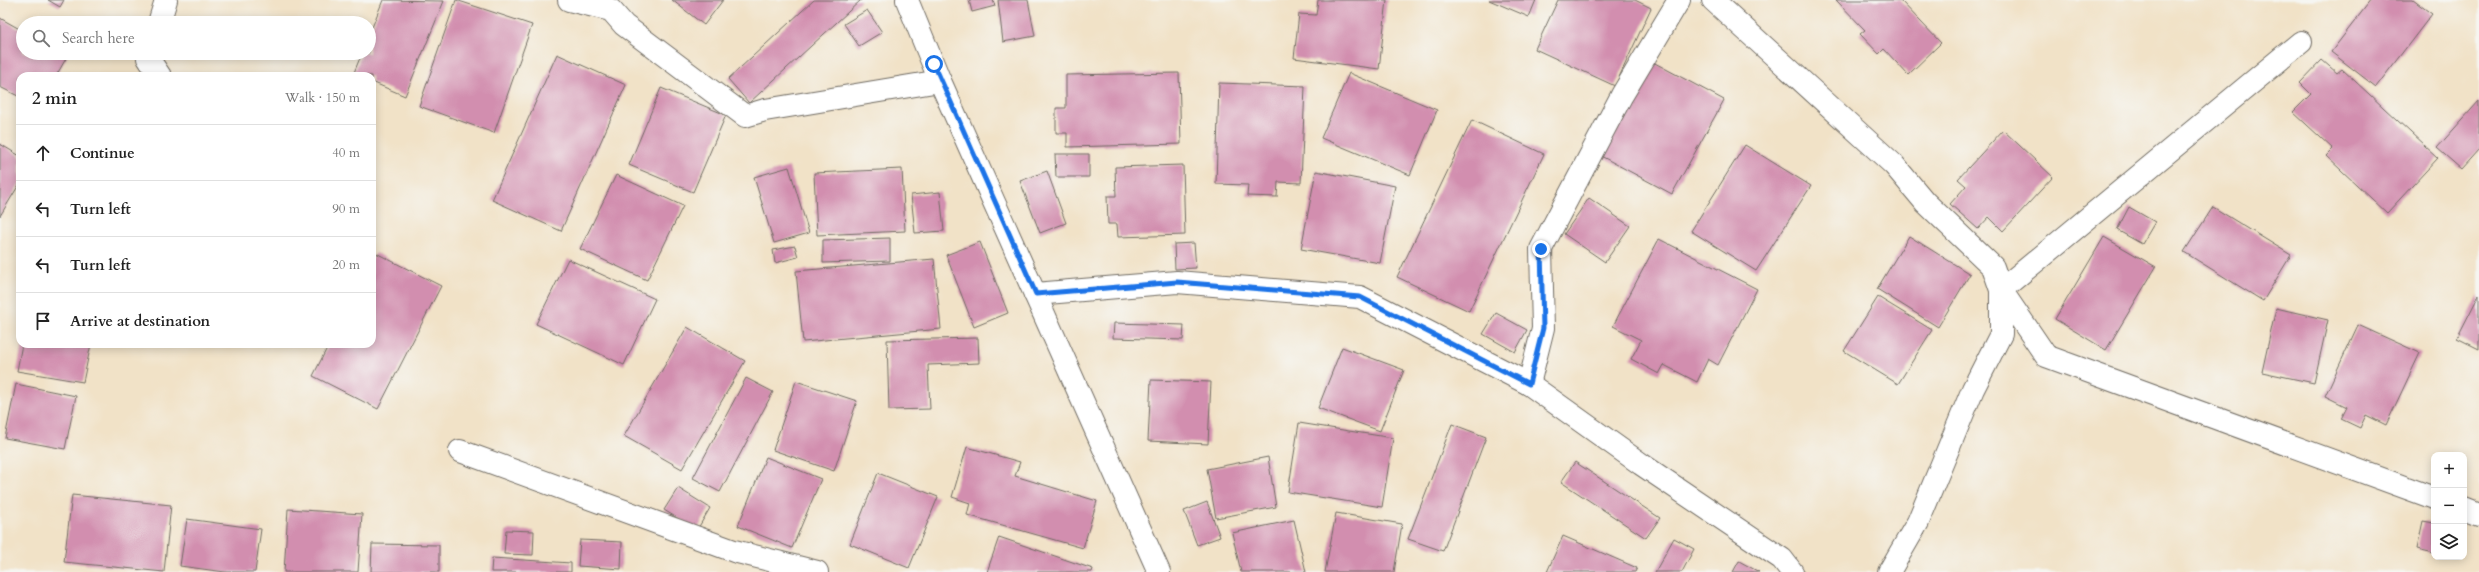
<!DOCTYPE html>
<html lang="en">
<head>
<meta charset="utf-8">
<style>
  :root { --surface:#fff; --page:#f2f2f2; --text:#222; --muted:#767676; --line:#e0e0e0 }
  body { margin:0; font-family:Cardo,serif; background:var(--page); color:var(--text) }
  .controls { position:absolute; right:12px; bottom:12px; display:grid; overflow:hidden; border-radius:8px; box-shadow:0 2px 10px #0003 }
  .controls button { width:36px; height:36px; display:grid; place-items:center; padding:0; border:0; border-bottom:1px solid var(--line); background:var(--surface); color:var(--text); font:20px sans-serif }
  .stop { position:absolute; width:12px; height:12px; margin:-9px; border:3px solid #1a73e8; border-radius:50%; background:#fff }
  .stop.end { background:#1a73e8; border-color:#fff; box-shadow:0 1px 4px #0008 }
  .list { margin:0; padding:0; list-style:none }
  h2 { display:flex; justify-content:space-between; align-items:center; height:52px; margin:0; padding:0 16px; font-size:17px }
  h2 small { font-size:13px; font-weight:400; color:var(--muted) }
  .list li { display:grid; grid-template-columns:26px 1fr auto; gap:12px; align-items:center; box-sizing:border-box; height:56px; padding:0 16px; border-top:1px solid var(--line) }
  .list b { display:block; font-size:15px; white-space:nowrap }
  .list em { font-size:13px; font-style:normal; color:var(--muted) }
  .icon { flex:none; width:22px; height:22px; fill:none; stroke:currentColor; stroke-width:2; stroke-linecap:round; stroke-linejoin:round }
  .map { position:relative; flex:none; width:2479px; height:572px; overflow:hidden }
  .search { position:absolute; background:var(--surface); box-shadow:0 2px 10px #0003; left:16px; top:16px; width:360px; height:44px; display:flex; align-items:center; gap:10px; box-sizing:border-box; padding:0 14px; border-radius:22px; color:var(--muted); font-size:15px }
  .panel { position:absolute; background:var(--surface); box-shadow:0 2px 10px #0003; left:16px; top:72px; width:360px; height:276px; border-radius:12px }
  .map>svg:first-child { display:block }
  .building { fill:#d28eaf }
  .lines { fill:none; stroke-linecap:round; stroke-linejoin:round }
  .minor-casing { stroke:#706b62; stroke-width:24 }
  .minor { stroke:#fff; stroke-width:22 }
  .route { stroke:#1a73e8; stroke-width:5 }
</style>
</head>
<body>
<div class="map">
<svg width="2479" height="572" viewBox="0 0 2479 572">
  <rect width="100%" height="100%" fill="#f6f6f2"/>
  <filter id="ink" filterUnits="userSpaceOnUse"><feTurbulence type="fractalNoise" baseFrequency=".025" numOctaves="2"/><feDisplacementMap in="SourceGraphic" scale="8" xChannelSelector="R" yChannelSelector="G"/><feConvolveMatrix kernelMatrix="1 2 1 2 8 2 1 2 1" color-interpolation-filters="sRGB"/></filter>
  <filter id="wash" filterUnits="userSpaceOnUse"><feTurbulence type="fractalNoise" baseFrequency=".012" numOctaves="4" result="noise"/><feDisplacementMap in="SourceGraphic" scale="16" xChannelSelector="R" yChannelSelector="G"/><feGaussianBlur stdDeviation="0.9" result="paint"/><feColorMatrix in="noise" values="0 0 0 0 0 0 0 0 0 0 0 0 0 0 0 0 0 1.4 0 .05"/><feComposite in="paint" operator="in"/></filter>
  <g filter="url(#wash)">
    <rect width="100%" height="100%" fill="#f1e2c7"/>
    <g id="blocks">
      <!-- building -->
      <g class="building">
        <polygon points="48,0 64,0 60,7"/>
        <polygon points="383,0 444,1 405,96 372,82 372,76 353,75 362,53 369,53 369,35"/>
        <polygon points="456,0 532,25 494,133 419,106"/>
        <polygon points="672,0 723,0 704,25"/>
        <polygon points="814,0 861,0 749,103 728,79"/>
        <polygon points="969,0 993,0 995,6 972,12"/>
        <polygon points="998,0 1028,0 1035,36 1003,42"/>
        <polygon points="1318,0 1387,0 1379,69 1294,58 1299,14 1316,15"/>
        <polygon points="1489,0 1536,0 1529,17"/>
        <polygon points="1558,0 1635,0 1651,8 1615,86 1535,49"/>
        <polygon points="1836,0 1900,0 1941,43 1908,75 1884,49 1879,54 1860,34 1865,30"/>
        <polygon points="2371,0 2413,0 2432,14 2376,87 2331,52"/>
        <polygon points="867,10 882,32 859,46 844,24"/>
        <polygon points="0,18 23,31 23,53 64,53 68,55 56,76 20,76 20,97 0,87"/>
        <polygon points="557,54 626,85 561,231 492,200"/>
        <polygon points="2322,60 2337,73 2342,69 2438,158 2387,213 2326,156 2333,149 2293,112 2311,94 2300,83"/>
        <polygon points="1651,61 1724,100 1672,194 1599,155"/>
        <polygon points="1179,73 1181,144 1067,147 1067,133 1056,133 1056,108 1066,108 1066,75"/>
        <polygon points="1349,73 1437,110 1410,175 1321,138"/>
        <polygon points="1219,83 1305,86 1301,183 1278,182 1277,197 1247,196 1248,185 1216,184"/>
        <polygon points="661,88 726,115 693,192 629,165"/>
        <polygon points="2479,101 2479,149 2461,169 2437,148"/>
        <polygon points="1472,120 1544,154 1469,311 1397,277"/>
        <polygon points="2003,130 2053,177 2003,231 1989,217 1978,229 1950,204 1966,186 1958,179"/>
        <polygon points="0,144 20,156 20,183 0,216"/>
        <polygon points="1745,145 1811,186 1756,271 1691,231"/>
        <polygon points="1055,154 1089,154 1089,177 1056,177"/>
        <polygon points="1183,165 1185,235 1118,237 1117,224 1108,224 1107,196 1116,196 1115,167"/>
        <polygon points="789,167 809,233 774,243 754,177"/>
        <polygon points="902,169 905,231 817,235 814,173"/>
        <polygon points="1047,171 1066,223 1040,233 1020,181"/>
        <polygon points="1316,171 1395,186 1380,263 1301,249"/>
        <polygon points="616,175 683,206 647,280 580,249"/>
        <polygon points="940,192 944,231 915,233 911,195"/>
        <polygon points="1589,198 1630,226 1605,262 1564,234"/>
        <polygon points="2129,207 2155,222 2142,244 2117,230"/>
        <polygon points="2213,207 2291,255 2263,301 2184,252"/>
        <polygon points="1909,236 1970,274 1938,327 1877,289"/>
        <polygon points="2104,237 2156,267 2106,350 2055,319"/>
        <polygon points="890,238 890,261 823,263 823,240"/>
        <polygon points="1659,239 1757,289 1718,365 1708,359 1697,382 1664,365 1659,374 1631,359 1641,340 1613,326"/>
        <polygon points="980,242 1008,313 974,327 946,255"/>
        <polygon points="1194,243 1196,268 1175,269 1174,244"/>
        <polygon points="795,246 798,257 775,263 773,250"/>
        <polygon points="376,253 441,286 378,409 313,376 329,344 372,344 372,260"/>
        <polygon points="568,259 655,299 624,365 536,324"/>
        <polygon points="934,259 941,329 803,342 796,271"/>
        <polygon points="2479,295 2479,349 2457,338"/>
        <polygon points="1878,297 1932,330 1898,384 1844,351"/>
        <polygon points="2276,308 2328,320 2314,383 2262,372"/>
        <polygon points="1496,313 1527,330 1515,352 1483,334"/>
        <polygon points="1114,323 1184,325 1183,340 1113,338"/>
        <polygon points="2358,325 2420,353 2386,425 2366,415 2360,428 2341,419 2347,407 2325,396"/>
        <polygon points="687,327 745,361 682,469 624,436"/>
        <polygon points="978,338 979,363 928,365 930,409 889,410 887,340"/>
        <polygon points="22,344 91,344 83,382 17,371"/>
        <polygon points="1342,347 1404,370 1380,431 1318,408"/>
        <polygon points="746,378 773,392 720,492 693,478"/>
        <polygon points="1151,380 1211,382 1208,444 1148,441"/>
        <polygon points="796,381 857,401 834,471 773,450"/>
        <polygon points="16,384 76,396 65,449 5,438"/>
        <polygon points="1299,423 1393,438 1382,507 1288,492"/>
        <polygon points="1452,424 1486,437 1443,551 1408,539"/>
        <polygon points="967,447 1020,462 1015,476 1097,501 1083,548 967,515 970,503 952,497"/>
        <polygon points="766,457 821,479 792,548 738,526"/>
        <polygon points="1268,457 1276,507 1216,518 1207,469"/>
        <polygon points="1575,462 1660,518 1646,538 1561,482"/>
        <polygon points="878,473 938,497 909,568 850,544"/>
        <polygon points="678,488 710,508 697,530 664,510"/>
        <polygon points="72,495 171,505 164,572 64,562"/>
        <polygon points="1207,502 1220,537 1197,545 1184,511"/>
        <polygon points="288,509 362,514 358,572 284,572"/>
        <polygon points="1336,513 1402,524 1394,572 1325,572"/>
        <polygon points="187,519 261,529 255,572 225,572 180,566"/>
        <polygon points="1294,520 1306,572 1241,572 1232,533"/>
        <polygon points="2423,521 2434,523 2434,553 2417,549"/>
        <polygon points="506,530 534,531 533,555 504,554"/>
        <polygon points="1563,536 1637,568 1635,572 1547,572"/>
        <polygon points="999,537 1093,569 1092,572 987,572"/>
        <polygon points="1674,538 1694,549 1682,572 1655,572"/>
        <polygon points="580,540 622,542 621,569 578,566"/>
        <polygon points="372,544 439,545 439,572 371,572"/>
        <polygon points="492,558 571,563 571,572 491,572"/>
        <polygon points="1739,561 1759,572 1733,572"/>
      </g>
    </g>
  </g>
  <g filter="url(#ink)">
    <use href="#blocks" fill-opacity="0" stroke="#706b62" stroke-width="1"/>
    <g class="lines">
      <!-- minor casing -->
      <g class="minor-casing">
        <g id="minor">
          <polyline points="569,0 611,10 624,25 745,116 765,110 940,81"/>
          <polyline points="907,0 940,81 1159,572"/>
          <polyline points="1713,0 1894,165 1925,202 1993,267 2001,290 2001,334 1973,389 1918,522 1889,572"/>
          <polyline points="159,23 166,0"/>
          <polyline points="2301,42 2001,290 2046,356 2434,498"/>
          <polyline points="150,53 148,58 160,76"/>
          <polyline points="1035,294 1177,282 1360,297 1529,384 1641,464 1782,559 1792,572"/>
          <polyline points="1529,384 1543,328 1541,249 1622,95 1679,0"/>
          <polyline points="460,451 734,551 817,572"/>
          <polyline points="2464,509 2479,515"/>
        </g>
      </g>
      <!-- minor -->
      <use href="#minor" class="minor"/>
    </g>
  </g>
  <g class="lines" filter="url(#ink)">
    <!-- route -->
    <polyline class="route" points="934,64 1036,294 1177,282 1360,297 1529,384 1543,328 1541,249"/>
  </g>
</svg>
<div class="controls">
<button>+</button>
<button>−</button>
<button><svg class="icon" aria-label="layers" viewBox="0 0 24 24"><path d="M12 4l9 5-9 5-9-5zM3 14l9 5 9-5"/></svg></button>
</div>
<div class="stop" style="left:934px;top:64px"></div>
<div class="stop end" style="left:1541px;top:249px"></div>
<div class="search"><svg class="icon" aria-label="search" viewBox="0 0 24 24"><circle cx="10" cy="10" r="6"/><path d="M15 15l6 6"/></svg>Search here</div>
<section class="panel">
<h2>2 min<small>Walk · 150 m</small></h2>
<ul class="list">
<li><svg class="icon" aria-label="ahead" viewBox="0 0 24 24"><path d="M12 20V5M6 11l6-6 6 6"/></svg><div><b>Continue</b></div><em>40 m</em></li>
<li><svg class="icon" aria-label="left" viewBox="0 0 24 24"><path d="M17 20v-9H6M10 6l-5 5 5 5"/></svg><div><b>Turn left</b></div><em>90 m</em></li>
<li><svg class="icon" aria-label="left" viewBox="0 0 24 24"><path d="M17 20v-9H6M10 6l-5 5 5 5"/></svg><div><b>Turn left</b></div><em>20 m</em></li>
<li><svg class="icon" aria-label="arrive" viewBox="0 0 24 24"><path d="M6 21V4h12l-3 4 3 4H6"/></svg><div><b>Arrive at destination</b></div></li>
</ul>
</section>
</div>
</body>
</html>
